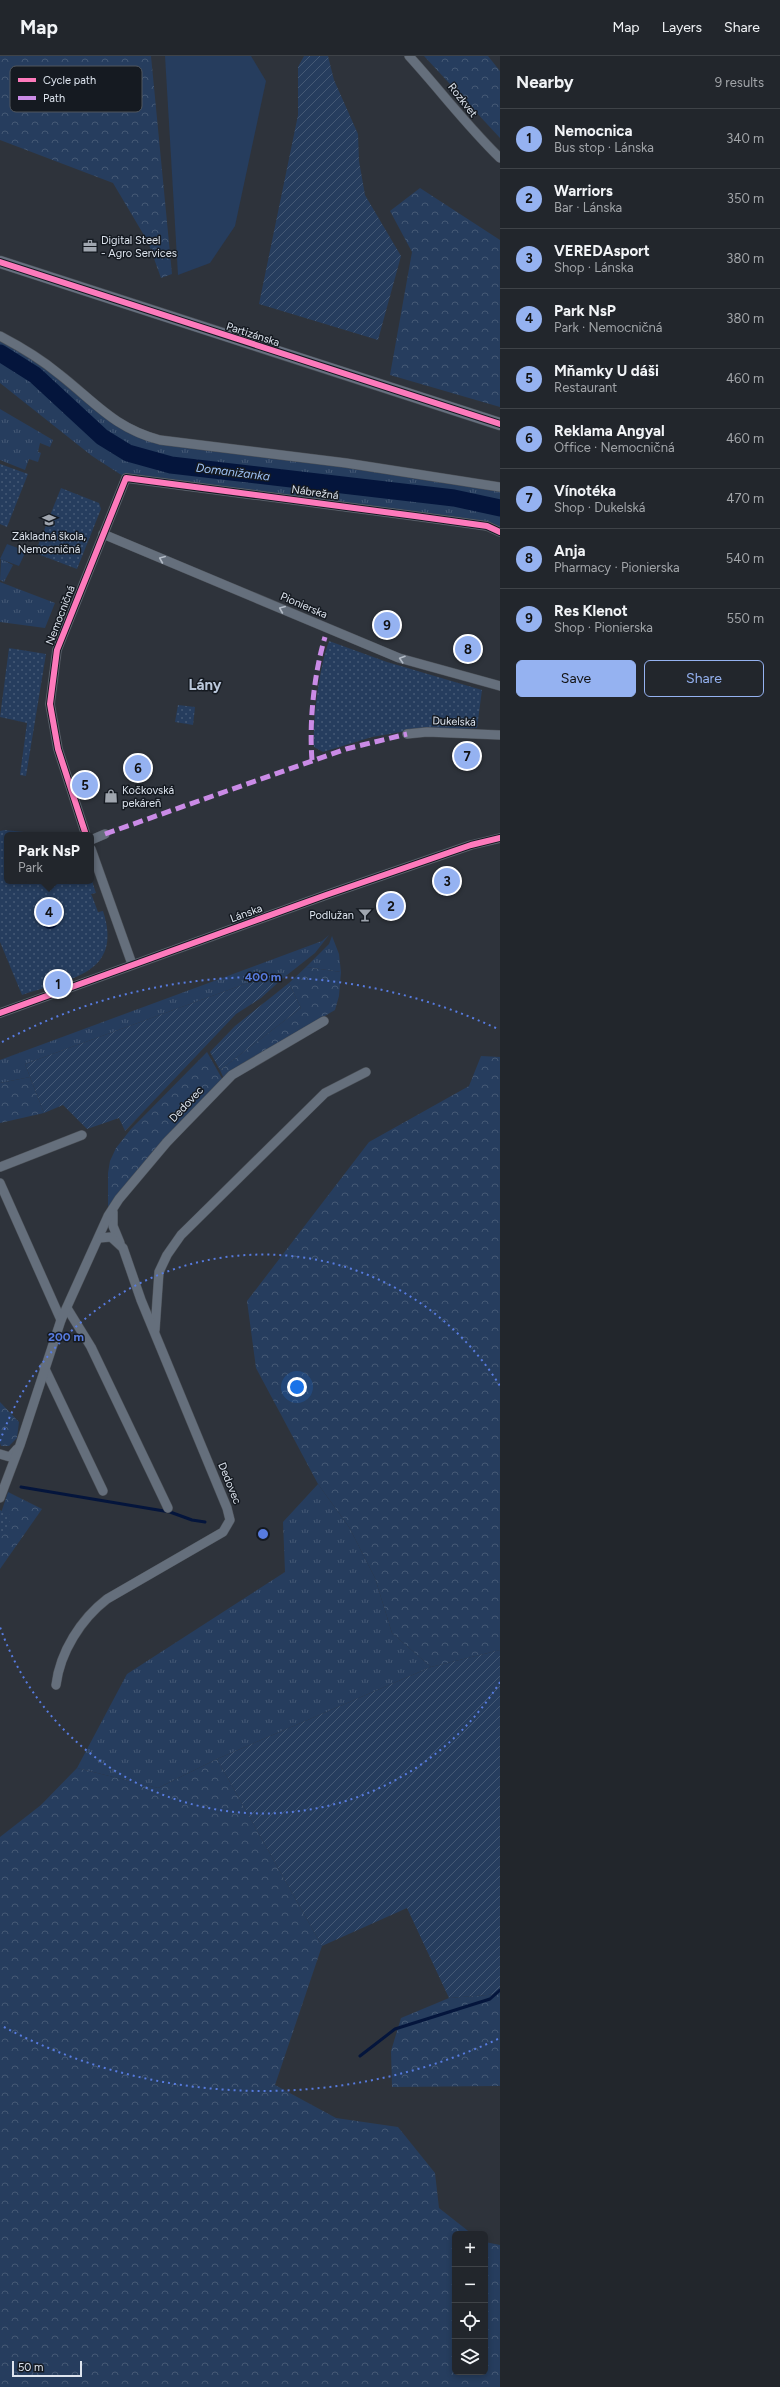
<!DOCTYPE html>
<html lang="en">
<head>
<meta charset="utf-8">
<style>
  :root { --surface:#22262c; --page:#2a2e34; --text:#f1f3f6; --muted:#a2a5a9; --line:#3f4348; --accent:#95b2f1 }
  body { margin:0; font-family:Figtree,sans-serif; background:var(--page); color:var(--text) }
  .controls { position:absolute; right:12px; bottom:12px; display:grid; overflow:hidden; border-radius:6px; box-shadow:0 2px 6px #0003 }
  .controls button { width:36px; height:36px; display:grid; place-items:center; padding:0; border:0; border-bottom:1px solid var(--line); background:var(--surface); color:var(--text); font:20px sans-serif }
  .scale { position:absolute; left:12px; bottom:10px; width:70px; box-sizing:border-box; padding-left:4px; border:2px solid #dde4ee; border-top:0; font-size:11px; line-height:14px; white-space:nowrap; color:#dde4ee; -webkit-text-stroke:3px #151a21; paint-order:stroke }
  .you { position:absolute; left:297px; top:1331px; width:14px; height:14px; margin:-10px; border:3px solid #fff; border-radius:50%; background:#1a73e8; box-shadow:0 0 0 6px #1a73e833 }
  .badge { display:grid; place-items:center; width:26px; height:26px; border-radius:50%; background:var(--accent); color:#111; font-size:13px; font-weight:700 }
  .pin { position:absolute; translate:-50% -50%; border:2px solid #fff; box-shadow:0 1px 4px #0006 }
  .popup { position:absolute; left:4px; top:776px; width:90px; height:52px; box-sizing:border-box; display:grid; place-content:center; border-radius:6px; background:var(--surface); filter:drop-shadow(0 1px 3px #0005); font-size:13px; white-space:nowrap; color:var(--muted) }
  .popup b { font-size:15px; color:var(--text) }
  .popup::after { content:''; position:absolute; left:50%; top:100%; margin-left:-8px; border:8px solid transparent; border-top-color:var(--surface) }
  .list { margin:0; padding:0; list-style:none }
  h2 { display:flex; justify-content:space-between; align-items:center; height:52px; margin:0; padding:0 16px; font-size:17px }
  h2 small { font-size:13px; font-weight:400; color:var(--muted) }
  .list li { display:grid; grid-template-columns:26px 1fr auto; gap:12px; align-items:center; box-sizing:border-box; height:60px; padding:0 16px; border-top:1px solid var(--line) }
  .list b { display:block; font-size:15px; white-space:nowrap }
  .list p { margin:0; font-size:13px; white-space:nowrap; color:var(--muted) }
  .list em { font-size:13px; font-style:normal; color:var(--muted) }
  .actions { display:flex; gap:8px; padding:12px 16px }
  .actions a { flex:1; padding:9px 0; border:1px solid var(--accent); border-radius:6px; text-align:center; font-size:14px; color:var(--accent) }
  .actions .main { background:var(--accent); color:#111 }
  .icon { flex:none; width:22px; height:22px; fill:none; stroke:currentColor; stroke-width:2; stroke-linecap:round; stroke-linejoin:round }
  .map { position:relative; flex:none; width:500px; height:2331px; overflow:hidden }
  header { display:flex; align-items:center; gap:24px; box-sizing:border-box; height:56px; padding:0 20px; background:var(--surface); border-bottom:1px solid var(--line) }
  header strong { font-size:19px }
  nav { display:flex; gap:22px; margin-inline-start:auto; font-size:14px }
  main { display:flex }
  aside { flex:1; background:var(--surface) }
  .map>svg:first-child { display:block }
  .grass { fill:url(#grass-tufts) }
  .forest { fill:url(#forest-crowns) }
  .park { fill:url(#park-dots) }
  .garden { fill:url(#garden-furrows) }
  .pitch { fill:#263d5e }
  .water { fill:url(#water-waves) }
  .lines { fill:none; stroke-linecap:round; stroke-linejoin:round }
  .stream { stroke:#04153c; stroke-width:3 }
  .river { stroke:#04153c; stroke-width:17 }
  .street-casing { stroke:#4b5057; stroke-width:10 }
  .secondary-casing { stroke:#4b5057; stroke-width:13 }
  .street { stroke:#656f7c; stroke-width:9 }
  .secondary { stroke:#677180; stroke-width:12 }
  .quiet { stroke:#ca8be6; stroke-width:5; stroke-dasharray:10 5; stroke-linecap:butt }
  .cycleway-casing { stroke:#151a21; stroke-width:8 }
  .cycleway { stroke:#fd7abc; stroke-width:6 }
  .oneway { stroke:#b3bbc6 }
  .ring { fill:none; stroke:#577bdf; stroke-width:2; stroke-dasharray:2 4 }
  .labels { text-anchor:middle; stroke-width:3; stroke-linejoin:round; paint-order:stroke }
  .street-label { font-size:11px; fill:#dde4ee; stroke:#151a21 }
  .poi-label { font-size:11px; fill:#dde4ee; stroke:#151a21; text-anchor:start }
  .water-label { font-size:12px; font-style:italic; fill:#9fc3f7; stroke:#151a21 }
  .district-label { font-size:15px; font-weight:bold; fill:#bac7da; stroke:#151a21 }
  .key { fill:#151a21; stroke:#51575e; stroke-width:1 }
  .key-label { font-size:11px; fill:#dde4ee }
  .centre { fill:#577bdf; stroke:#151a21; stroke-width:2 }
  .ring-label { font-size:12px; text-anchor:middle; font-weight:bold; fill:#577bdf; stroke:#151a21; stroke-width:3; stroke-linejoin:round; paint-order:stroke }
</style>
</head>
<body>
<header>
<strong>Map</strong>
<nav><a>Map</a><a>Layers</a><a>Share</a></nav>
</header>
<main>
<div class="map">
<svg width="500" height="2331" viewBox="0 0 500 2331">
  <defs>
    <pattern id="grass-tufts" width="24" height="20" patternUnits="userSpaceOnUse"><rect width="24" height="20" fill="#263d5e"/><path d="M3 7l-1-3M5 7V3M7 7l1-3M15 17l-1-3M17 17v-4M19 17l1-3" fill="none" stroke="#455975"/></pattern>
    <pattern id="forest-crowns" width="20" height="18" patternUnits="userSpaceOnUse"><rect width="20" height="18" fill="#263d5e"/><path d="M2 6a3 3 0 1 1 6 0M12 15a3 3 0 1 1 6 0" fill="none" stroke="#455975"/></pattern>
    <pattern id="park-dots" width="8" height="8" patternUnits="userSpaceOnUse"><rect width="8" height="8" fill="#263d5e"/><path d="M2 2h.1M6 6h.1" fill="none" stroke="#455975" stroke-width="1.8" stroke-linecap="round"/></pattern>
    <pattern id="garden-furrows" width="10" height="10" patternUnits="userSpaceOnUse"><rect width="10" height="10" fill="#263d5e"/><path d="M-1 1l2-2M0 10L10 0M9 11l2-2" fill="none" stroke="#455975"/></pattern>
    <pattern id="water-waves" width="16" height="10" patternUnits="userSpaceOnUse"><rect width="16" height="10" fill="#04153c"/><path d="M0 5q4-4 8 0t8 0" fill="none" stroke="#283758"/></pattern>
  </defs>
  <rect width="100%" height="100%" fill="#2e333b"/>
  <!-- grass -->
  <g class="grass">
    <polygon points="0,280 139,379 500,431 500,476 126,422 92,400 0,327"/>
    <polygon points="0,353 53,384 50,391 40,387 38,396 41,397 38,406 29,403 25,414 0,404"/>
    <polygon points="1,503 13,509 4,526 0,524"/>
    <polygon points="0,526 55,547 45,572 0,566"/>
    <polygon points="329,879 315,897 282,923 275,917 25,1008 30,1021 0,1027 0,1004 322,885"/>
    <polygon points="332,880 339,898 341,916 306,911 329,888"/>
    <polygon points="318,1428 349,1471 375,1522 392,1577 431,1611 217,1703 158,1732 77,1712 127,1618 285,1516 283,1466"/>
  </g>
  <!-- forest -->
  <g class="forest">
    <polygon points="0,0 151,0 172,218 161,222 148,186 113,127 0,84"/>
    <polygon points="424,0 488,0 500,15 500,82"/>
    <polygon points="420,132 500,184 500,351 390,319 412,196 390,155"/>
    <polygon points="306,911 341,916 339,940 335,954 231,1015 224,1023 220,1014 301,952 289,927"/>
    <polygon points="207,996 224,1026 108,1160 108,1117 110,1105 116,1092 131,1073"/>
    <polygon points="481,1000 500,1001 500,1594 431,1611 392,1577 375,1522 349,1471 318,1428 256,1312 247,1245 369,1086 469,1030"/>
    <polygon points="30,1021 44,1057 0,1067 0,1027"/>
    <polygon points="0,1346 19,1366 17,1382 9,1390 1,1390 0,1387"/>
    <polygon points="8,1436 42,1453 0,1513 0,1460"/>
    <polygon points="217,1703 322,1890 275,2029 336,2062 398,2071 435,2117 439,2152 472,2178 455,2178 455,2316 485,2316 485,2186 500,2189 500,2331 0,2331 0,1781 41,1749 77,1712 158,1732"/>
    <polygon points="500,1938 500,2030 392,2031 391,1995 401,1962 449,1942"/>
  </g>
  <!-- park -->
  <g class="park">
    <polygon points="0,408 28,418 7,471 0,468"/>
    <polygon points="61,432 99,447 101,453 77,513 35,497"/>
    <path d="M329,585L387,606L482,634L477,672L407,675L372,681L323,696L314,691C313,662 319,612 329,585Z"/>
    <polygon points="9,592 46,598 26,720 20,719 27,667 0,661"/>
    <polygon points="178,649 195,651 193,669 175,666"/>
    <path d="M5,774L52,779H7V825H91V822L96,837L91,838L92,840L98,856L103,855C124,919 68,923 22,939L0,886V775Z"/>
    <polygon points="0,1454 12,1460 3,1480 0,1478"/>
  </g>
  <!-- garden -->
  <g class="garden">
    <polygon points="304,0 328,0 334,24 358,78 359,105 365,139 401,200 378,284 259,248 298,59 298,11"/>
    <polygon points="275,917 282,923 261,942 236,958 125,1075 119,1062 87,1073 63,1049 44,1057 25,1008"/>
    <polygon points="289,927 301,952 220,1014 210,996 235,970"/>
    <polygon points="500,1594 500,1938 449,1942 407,1852 322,1890 217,1703 431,1611"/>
  </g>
  <!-- pitch -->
  <g class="pitch">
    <polygon points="165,0 251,0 266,25 235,170 210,207 178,219"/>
    <polygon points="7,488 26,495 19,510 0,503"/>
  </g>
  <!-- water -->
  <circle class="water" cx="50" cy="865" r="8"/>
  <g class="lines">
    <!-- stream -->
    <g class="stream">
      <polyline points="21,1431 170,1456 192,1464 205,1466"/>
      <polyline points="360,2000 395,1973 490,1943 500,1934"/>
    </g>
    <!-- river -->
    <polyline class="river" points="0,297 35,319 102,381 128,397 171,409 454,442 500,452"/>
    <!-- street casing -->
    <g class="street-casing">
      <g id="street">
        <path d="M409,0C440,34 467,70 500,102"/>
        <path d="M0,280C21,291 41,303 59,318C95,346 114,372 160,384L346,407L500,431"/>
        <polyline points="103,478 399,602 500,630"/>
        <polyline points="407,678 427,676 500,679"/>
        <polyline points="86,779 58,693 50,648 57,594 126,422 415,460 487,470 500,476"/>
        <polyline points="91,784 105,778"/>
        <polyline points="91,793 132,908"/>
        <polyline points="0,957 326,839 471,789 500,782"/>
        <polyline points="0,1111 82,1079"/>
        <polyline points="0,1127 61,1264"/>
        <polyline points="113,1156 113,1170 120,1187"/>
        <polyline points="67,1252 91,1291 168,1452"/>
        <polyline points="155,1274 159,1216 167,1199 181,1179 325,1037 366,1016"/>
        <polyline points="44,1311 103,1435"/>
        <polyline points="0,1398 10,1401 17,1393"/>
        <polyline points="0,1442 20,1389 61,1264 108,1160 119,1143 167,1086 232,1019 324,965"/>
        <path d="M56,1629C60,1596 81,1563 107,1543L223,1476L230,1464L227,1452L141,1244L123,1192L111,1181L99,1182"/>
      </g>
    </g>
    <!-- secondary casing -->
    <g class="secondary-casing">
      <polyline id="secondary" points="0,206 500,368"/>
    </g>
    <!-- street -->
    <use href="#street" class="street"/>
    <!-- secondary -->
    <use href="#secondary" class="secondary"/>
    <!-- quiet -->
    <g class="quiet">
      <path d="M312,704C309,666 314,618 325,581"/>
      <polyline points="105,778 346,693 407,678"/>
    </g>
    <!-- cycleway casing -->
    <g class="cycleway-casing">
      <g id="cycleway">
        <polyline points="0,206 500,368"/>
        <polyline points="86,779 58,693 50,648 57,594 126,422 415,460 487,470 500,476"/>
        <polyline points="0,957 326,839 471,789 500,782"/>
      </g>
    </g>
    <!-- cycleway -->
    <use href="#cycleway" class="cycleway"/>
  </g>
  <!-- one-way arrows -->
  <defs><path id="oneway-chevron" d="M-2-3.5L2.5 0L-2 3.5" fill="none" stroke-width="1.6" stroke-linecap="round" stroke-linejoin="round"/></defs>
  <g class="oneway">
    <use href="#oneway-chevron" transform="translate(162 503) rotate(-157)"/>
    <use href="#oneway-chevron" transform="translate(282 553) rotate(-157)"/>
    <use href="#oneway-chevron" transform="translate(402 603) rotate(-162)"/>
  </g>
  <!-- distance rings -->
  <g class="ring">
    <path d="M500 1626A279 279 0 0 1 0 1571M0 1385A279 279 0 0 1 500 1330"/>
    <path d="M498 1983A557 557 0 0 1 2 1970M2 986A557 557 0 0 1 498 973"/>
  </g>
  <!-- icons -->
  <defs>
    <g id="office-bare" transform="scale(1.08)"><path d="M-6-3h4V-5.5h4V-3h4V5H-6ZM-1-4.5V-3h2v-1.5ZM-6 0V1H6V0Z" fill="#a0a6af" stroke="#151a21" stroke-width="2.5" paint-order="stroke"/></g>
    <g id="school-bare" transform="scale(1.08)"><path d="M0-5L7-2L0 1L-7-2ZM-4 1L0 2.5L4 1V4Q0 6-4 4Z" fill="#a0a6af" stroke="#151a21" stroke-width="2.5" paint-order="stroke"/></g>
    <g id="shop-bare" transform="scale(1.08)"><path d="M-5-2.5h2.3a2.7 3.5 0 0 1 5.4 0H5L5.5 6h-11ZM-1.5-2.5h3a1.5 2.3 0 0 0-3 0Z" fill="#a0a6af" stroke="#151a21" stroke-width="2.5" paint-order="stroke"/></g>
    <g id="bar-bare" transform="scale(1.08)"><path d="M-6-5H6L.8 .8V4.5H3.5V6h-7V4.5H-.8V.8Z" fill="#a0a6af" stroke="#151a21" stroke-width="2.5" paint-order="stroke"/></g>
  </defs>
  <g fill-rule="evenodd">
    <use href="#office-bare" x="90" y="190"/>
    <use href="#school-bare" x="49" y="464"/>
    <use href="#shop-bare" x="111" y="740"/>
    <use href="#bar-bare" x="365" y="859"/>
  </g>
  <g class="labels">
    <!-- street labels -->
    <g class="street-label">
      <text transform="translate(463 44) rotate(52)" y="4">Rozkvet</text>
      <text transform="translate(253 278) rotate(18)" y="4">Partizánska</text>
      <text transform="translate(315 436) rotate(8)" y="4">Nábrežná</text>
      <text transform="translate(304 549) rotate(23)" y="4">Pionierska</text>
      <text transform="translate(60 559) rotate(-69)" y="4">Nemocničná</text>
      <text transform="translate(454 665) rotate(2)" y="4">Dukelská</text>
      <text transform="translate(246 857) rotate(-20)" y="4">Lánska</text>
      <text transform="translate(186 1048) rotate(-47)" y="4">Dedovec</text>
      <text transform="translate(230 1427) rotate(68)" y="4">Dedovec</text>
    </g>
    <!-- poi labels -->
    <g class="poi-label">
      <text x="101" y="188">Digital Steel<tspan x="101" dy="13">- Agro Services</tspan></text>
      <text x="49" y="484" text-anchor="middle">Základná škola,<tspan x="49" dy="13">Nemocničná</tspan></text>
      <text x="122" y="738">Kočkovská<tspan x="122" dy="13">pekáreň</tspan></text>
      <text x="354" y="863" text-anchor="end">Podlužan</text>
    </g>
    <!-- water labels -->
    <g class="water-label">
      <text transform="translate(233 416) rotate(7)" y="4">Domanižanka</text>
    </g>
    <!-- district labels -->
    <g class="district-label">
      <text x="205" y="634">Lány</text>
    </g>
  </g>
  <!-- legend -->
  <rect x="10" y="10" width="132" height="46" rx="6" class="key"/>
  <rect x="18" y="22" width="18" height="4" fill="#fd7abc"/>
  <rect x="18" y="40" width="18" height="4" fill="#ca8be6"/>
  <g class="key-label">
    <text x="43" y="28">Cycle path</text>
    <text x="43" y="46">Path</text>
  </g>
  <circle cx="263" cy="1478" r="6" class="centre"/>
  <g class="ring-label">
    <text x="263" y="925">400 m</text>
    <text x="66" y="1285">200 m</text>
  </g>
</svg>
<div class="controls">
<button>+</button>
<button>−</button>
<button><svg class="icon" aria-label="locate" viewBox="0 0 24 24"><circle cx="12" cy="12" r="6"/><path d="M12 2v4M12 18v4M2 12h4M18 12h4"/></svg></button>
<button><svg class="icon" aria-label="layers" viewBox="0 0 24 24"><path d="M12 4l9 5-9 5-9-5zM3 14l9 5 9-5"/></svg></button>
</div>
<div class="scale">50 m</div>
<div class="you"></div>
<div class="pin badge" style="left:58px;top:928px">1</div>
<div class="pin badge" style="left:391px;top:850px">2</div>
<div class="pin badge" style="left:447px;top:825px">3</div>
<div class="pin badge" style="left:49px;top:856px">4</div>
<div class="popup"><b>Park NsP</b>Park</div>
<div class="pin badge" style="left:85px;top:729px">5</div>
<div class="pin badge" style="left:138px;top:712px">6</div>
<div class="pin badge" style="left:467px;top:700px">7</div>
<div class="pin badge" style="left:468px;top:593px">8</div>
<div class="pin badge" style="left:387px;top:569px">9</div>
</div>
<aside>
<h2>Nearby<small>9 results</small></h2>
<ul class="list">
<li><span class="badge">1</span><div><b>Nemocnica</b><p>Bus stop · Lánska</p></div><em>340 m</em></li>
<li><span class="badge">2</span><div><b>Warriors</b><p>Bar · Lánska</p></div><em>350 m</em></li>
<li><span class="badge">3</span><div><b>VEREDAsport</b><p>Shop · Lánska</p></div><em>380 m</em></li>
<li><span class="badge">4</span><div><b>Park NsP</b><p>Park · Nemocničná</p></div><em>380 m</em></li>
<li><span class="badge">5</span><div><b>Mňamky U dáši</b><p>Restaurant</p></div><em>460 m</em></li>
<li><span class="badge">6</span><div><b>Reklama Angyal</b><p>Office · Nemocničná</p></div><em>460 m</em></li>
<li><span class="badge">7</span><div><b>Vínotéka</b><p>Shop · Dukelská</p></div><em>470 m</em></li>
<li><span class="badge">8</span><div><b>Anja</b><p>Pharmacy · Pionierska</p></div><em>540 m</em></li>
<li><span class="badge">9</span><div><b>Res Klenot</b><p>Shop · Pionierska</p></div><em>550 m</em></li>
</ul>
<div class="actions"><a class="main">Save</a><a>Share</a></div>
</aside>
</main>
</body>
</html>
